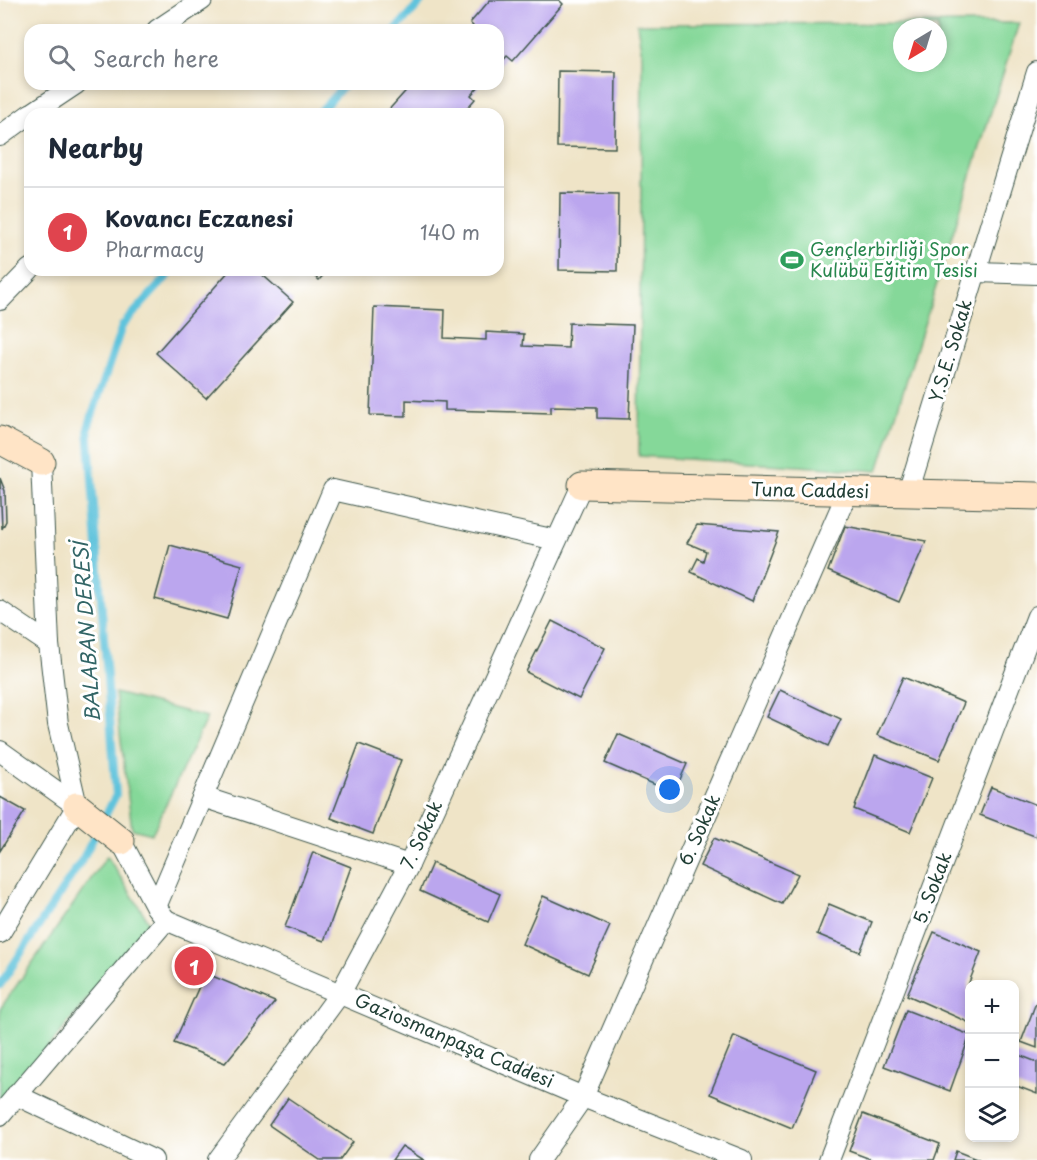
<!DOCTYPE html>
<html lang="en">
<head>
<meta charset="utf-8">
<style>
  :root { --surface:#fff; --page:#f6f6f7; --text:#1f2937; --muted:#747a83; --line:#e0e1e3; --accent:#2563eb }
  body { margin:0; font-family:"Playpen Sans",sans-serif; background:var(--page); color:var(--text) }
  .controls { position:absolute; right:18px; bottom:18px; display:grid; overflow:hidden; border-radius:12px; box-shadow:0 3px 9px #0003 }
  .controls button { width:54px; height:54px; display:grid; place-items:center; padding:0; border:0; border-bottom:2px solid var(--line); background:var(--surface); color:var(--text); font:30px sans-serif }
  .compass { position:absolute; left:893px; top:18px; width:54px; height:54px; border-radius:50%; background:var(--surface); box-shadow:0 3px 9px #0003; rotate:218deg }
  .you { position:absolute; left:670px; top:790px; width:21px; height:21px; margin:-15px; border:4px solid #fff; border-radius:50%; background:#1a73e8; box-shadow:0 0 0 9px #1a73e833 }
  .badge { display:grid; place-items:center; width:39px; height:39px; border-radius:50%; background:var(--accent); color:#fff; font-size:20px; font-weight:700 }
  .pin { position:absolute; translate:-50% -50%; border:3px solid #fff; box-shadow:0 2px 6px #0006 }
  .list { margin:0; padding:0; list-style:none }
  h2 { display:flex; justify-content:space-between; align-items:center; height:78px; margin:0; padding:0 24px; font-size:26px }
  h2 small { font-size:20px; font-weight:400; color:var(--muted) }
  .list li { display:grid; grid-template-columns:39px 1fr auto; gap:18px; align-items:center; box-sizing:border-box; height:90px; padding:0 24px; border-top:2px solid var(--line) }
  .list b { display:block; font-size:22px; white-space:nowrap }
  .list p { margin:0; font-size:20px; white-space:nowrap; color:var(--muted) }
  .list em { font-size:20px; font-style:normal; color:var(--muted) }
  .icon { flex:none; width:33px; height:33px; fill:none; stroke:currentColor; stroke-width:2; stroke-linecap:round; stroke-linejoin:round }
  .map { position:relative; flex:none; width:1037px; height:1160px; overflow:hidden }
  .search { position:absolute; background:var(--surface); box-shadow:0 3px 9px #0003; left:24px; top:24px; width:480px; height:66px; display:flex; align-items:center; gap:15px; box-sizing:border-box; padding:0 21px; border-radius:18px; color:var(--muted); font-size:22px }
  .panel { position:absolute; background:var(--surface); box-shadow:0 3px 9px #0003; left:24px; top:108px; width:480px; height:168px; border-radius:18px }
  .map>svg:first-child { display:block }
  .green { fill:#85d899; stroke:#528a66; stroke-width:1.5; fill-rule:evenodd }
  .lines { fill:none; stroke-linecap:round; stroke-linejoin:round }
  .stream { stroke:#5ec3dc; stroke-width:8 }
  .building { fill:#bba6ee }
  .street-casing { stroke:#3e564a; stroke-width:22 }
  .secondary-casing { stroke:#3e564a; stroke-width:29 }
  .street { stroke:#fff; stroke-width:20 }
  .secondary { stroke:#ffe4c6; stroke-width:27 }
  .labels { text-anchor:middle; stroke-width:6; stroke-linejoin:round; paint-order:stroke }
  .leisure-label { font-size:18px; fill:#27864d; stroke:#fff; text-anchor:start }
  .street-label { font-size:18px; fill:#1f3d34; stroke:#fff }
  .water-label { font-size:20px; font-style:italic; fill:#326566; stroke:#fff }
</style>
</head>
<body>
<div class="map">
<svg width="1037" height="1160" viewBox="0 0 1037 1160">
  <rect width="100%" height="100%" fill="#fff"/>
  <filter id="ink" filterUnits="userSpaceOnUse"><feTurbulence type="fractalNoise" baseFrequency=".0167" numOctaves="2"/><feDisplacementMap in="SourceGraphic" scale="12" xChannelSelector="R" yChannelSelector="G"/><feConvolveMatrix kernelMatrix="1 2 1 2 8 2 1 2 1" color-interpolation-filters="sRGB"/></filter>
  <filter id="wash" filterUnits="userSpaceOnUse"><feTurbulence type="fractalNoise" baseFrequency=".008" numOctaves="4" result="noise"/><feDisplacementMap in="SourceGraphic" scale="24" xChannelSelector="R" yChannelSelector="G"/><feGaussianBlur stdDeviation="1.35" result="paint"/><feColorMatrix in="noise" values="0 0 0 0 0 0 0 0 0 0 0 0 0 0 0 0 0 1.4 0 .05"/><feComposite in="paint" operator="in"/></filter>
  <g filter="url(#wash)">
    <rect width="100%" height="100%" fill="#efe4c7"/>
    <!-- green -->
    <g class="green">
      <path d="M1019,23L878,471L639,456L642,56L637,24ZM902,27H938V63H902Z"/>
      <polygon points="115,693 207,717 152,834 132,829"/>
      <polygon points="107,856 149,922 0,1108 0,1009"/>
    </g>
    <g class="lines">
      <!-- stream -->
      <g class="stream">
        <polyline points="395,30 423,0"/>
        <polyline points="318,114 345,84"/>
        <polyline points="0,985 82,860 116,795 88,428 122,326 173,270"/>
      </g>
    </g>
    <g id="blocks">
      <!-- building -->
      <g class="building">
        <polygon points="490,0 559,0 563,4 513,61 507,56 498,66 498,30 470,30 473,26 470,23"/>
        <polygon points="558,71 616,72 615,148 557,147"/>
        <polygon points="412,84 481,84 471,95 475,99 462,114 385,114"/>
        <polygon points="560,193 618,194 617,271 559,270"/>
        <polygon points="230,270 257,270 293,302 206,398 156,353"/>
        <polygon points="307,270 328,270 319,280"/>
        <polygon points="374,307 445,310 444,338 486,340 486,332 524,334 523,346 568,348 569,323 633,325 629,419 597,418 597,407 551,406 551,413 445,410 445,402 406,400 406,416 370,415"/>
        <polygon points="0,478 5,491 6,521 2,529"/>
        <polygon points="697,525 779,532 752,601 691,572 698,558 703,561 706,551 687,543"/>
        <polygon points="845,526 926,541 899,602 828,571"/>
        <polygon points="170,545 242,565 227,619 155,599"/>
        <polygon points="552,621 605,648 579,699 526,672"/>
        <polygon points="903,677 964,703 939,760 877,735"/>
        <polygon points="780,690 841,719 828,746 767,717"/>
        <polygon points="618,734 687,764 674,793 605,763"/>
        <polygon points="359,744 401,760 373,834 331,818"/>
        <polygon points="875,755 932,778 910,832 854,809"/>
        <polygon points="991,787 1037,805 1037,837 980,815"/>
        <polygon points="0,797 25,811 0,851"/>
        <polygon points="714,838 798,874 782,904 700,866"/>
        <polygon points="313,852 351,867 324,941 285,927"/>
        <polygon points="432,863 500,894 488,922 420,891"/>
        <polygon points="543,896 610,926 588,974 522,944"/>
        <polygon points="829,904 872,922 860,952 817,934"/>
        <polygon points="934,932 981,952 968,985 970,1023 907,995"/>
        <polygon points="205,973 275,1002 225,1063 174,1043"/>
        <polygon points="1037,1000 1037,1048 1021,1042"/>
        <polygon points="906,1010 970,1035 950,1091 884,1066"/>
        <polygon points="734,1036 816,1070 792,1128 710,1094"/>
        <polygon points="1014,1053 1037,1062 1037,1094 1014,1085"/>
        <polygon points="288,1098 353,1142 340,1160 320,1160 269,1125"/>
        <polygon points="863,1114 940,1144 934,1160 873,1160 849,1151"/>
        <polygon points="402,1146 424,1160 392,1160"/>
        <polygon points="956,1151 979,1160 953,1160"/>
      </g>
    </g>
  </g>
  <g filter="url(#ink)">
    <use href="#blocks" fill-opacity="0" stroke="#3e564a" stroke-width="1.5"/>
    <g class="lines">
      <!-- street casing -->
      <g class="street-casing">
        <g id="street">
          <polyline points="157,30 202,0"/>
          <polyline points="31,114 76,84"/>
          <polyline points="0,136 30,114"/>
          <polyline points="976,272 1037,274"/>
          <polyline points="0,300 30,269"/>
          <polyline points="908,493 1037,72"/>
          <polyline points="0,611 49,644"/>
          <polyline points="0,751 77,806"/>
          <polyline points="203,797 409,865"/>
          <polyline points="156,907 333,490 556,540"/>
          <polyline points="166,920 583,1097 742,1160"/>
          <polyline points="0,933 77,806 58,724 49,644 41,462"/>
          <polyline points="16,1095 153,1160"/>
          <polyline points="0,1115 166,920 156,907 121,841"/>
          <polyline points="218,1160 341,992 409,865 582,485"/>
          <polyline points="539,1160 583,1097 848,491"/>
          <polyline points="829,1160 1037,616"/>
        </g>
      </g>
      <!-- secondary casing -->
      <g class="secondary-casing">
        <g id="secondary">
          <polyline points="0,440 41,462"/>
          <polyline points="582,485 1037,496"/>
          <polyline points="77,806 121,841"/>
        </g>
      </g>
      <!-- street -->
      <use href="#street" class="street"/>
      <!-- secondary -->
      <use href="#secondary" class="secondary"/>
    </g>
  </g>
  <!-- icons -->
  <defs>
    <g id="stadium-bare" transform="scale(1.8)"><path d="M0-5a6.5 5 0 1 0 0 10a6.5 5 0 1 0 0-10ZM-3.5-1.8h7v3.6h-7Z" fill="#2e9e5b" stroke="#fff" stroke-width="2.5" paint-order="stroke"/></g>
  </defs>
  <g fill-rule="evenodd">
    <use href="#stadium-bare" x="792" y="260"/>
  </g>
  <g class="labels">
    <!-- leisure labels -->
    <g class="leisure-label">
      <text x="810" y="256">Gençlerbirliği Spor<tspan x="810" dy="21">Kulübü Eğitim Tesisi</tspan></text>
    </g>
    <!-- street labels -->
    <g class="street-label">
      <text transform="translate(951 351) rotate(-73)" y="6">Y.S.E. Sokak</text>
      <text transform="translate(810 491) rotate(1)" y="6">Tuna Caddesi</text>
      <text transform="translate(700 830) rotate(-66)" y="6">6. Sokak</text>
      <text transform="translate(422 835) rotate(-65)" y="6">7. Sokak</text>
      <text transform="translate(933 888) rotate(-69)" y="6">5. Sokak</text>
      <text transform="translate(454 1041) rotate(23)" y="6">Gaziosmanpaşa Caddesi</text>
    </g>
    <!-- water labels -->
    <g class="water-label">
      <text transform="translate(87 632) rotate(-94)" y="7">BALABAN DERESİ</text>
    </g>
  </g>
</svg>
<div class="controls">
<button>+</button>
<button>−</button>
<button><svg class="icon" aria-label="layers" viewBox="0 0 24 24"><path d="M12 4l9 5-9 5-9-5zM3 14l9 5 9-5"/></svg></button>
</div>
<svg class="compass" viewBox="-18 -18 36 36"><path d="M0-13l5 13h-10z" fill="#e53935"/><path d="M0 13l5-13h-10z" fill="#747a83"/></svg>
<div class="you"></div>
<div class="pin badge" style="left:194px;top:966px;background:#e0444e">1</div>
<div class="search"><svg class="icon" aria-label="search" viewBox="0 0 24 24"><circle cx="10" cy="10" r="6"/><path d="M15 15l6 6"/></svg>Search here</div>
<section class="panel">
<h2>Nearby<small></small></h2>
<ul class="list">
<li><span class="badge" style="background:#e0444e">1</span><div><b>Kovancı Eczanesi</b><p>Pharmacy</p></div><em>140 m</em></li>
</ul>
</section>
</div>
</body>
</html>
